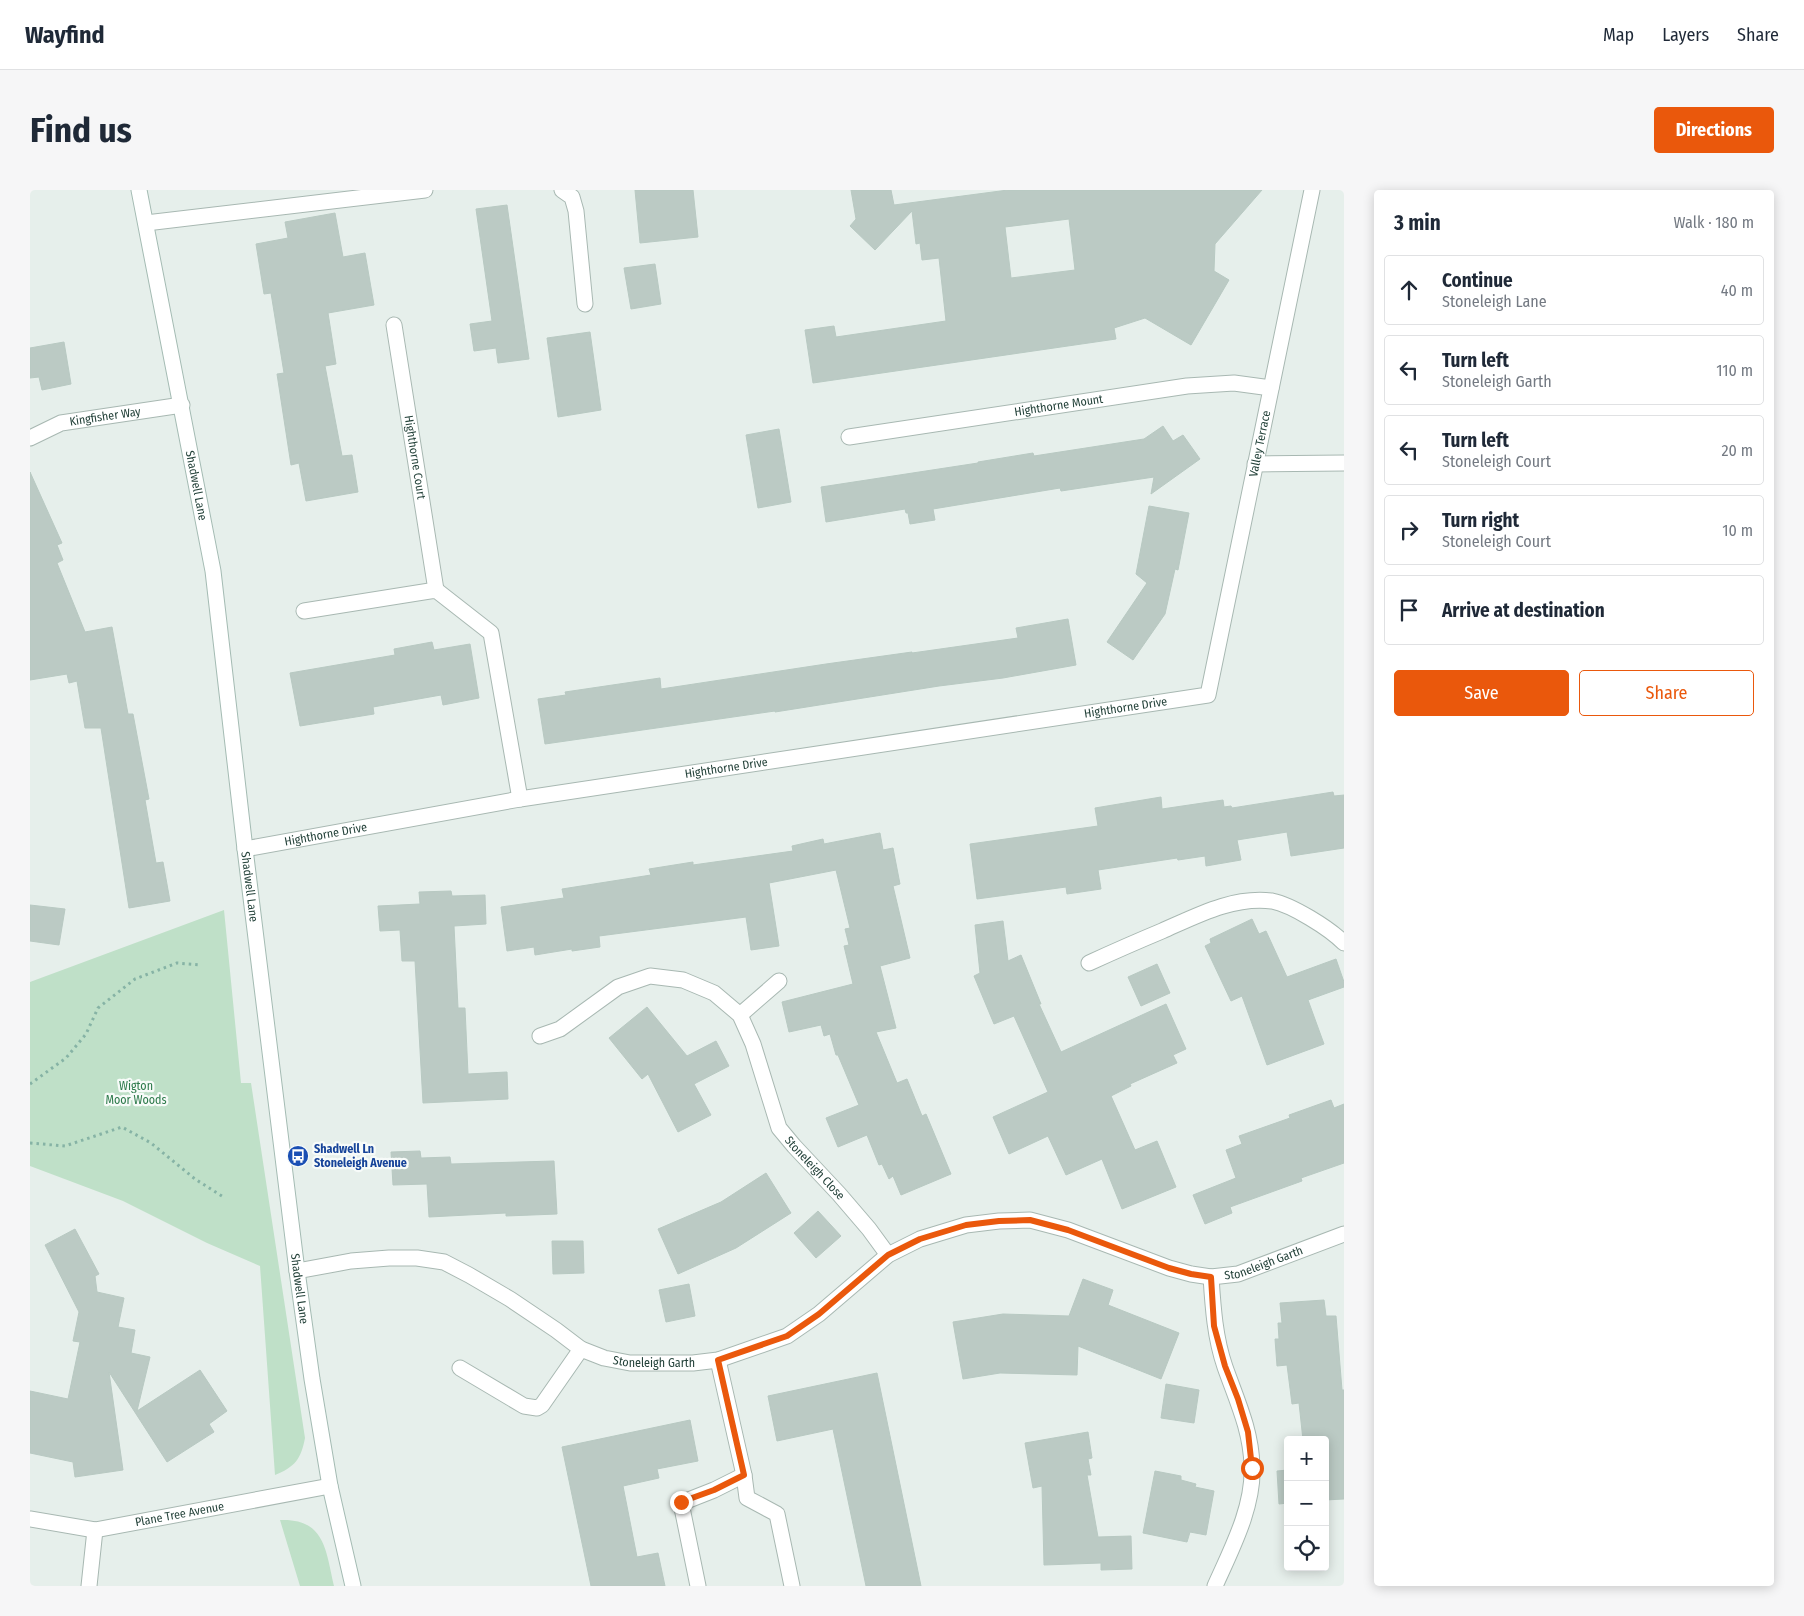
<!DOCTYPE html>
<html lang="en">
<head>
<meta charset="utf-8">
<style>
  :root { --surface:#fff; --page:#f6f6f7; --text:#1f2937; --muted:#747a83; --line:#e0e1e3; --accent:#ea580c }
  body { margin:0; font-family:"Fira Sans Condensed",sans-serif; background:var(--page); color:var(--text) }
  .controls { position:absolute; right:15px; bottom:15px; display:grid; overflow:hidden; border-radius:5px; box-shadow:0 2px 12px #0003 }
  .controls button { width:45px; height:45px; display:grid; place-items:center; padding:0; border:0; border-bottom:1px solid var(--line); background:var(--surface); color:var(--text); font:25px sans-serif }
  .stop { position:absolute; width:15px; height:15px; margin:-11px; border:4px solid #ea580c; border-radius:50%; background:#fff }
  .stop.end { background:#ea580c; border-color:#fff; box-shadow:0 1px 5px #0008 }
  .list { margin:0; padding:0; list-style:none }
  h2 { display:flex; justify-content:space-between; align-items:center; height:65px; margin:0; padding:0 20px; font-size:21px }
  h2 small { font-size:16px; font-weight:400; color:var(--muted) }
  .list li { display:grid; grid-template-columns:32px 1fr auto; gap:15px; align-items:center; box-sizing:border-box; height:70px; margin:0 10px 10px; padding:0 10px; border:1px solid var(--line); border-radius:5px }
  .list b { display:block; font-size:19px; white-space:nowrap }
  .list p { margin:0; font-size:16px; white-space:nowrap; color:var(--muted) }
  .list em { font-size:16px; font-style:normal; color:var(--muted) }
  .actions { display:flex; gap:10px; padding:15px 20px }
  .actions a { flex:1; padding:11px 0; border:1px solid var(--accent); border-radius:5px; text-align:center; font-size:18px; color:var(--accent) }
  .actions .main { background:var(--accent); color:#fff }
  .icon { flex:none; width:28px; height:28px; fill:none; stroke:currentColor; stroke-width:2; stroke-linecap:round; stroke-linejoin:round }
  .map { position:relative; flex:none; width:1314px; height:1396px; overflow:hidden; border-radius:5px }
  header { display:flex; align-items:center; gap:30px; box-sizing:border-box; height:70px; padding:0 25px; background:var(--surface); border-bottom:1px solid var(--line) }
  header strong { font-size:24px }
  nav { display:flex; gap:28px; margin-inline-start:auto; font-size:18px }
  .intro { display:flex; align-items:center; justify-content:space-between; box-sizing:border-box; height:120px; padding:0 30px }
  h1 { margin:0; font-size:35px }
  .button { padding:12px 22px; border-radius:5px; background:var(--accent); color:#fff; font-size:18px; font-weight:700 }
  main { display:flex; gap:30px; padding:0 30px }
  aside { flex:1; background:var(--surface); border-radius:5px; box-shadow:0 2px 12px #0003 }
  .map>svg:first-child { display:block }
  .green { fill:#bfe0c8 }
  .building { fill:#bbcac4; stroke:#b8c9c2; fill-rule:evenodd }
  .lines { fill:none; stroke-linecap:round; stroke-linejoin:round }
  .lane-casing { stroke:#a8b8b2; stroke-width:17 }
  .street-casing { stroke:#a8b8b2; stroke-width:17 }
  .secondary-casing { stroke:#a4bbb3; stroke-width:17 }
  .path { stroke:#86b3a5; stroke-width:3; stroke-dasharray:2.5 4; stroke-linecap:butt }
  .lane { stroke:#fff; stroke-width:15 }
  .street { stroke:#fff; stroke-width:15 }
  .secondary { stroke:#fff; stroke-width:15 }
  .route { stroke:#ea580c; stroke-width:6 }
  .labels { text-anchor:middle; stroke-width:4.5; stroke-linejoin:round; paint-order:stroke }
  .street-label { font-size:12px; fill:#24423a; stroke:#f7fbf9 }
  .park-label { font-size:12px; fill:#2d7a4b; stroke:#f7fbf9 }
  .transit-label { font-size:12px; font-weight:bold; fill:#164399; stroke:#f7fbf9; text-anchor:start }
</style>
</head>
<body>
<header>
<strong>Wayfind</strong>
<nav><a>Map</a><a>Layers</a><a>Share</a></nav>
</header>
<div class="intro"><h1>Find us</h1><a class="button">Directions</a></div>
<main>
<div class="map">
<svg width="1314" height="1396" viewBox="0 0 1314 1396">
  <rect width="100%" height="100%" fill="#e6efeb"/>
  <!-- green -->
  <g class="green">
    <path d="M194,720L211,893H221L275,1248C271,1269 265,1277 245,1285L230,1076L177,1053L93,1011L0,976V792Z"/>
    <path d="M250,1330C295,1328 296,1361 304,1396H270Z"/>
  </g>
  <!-- building -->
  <g class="building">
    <polygon points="605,0 663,0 668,47 610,53"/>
    <path d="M821,0H861L864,15L978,0H1232L1185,54L1184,81L1199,90L1161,155L1115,128L1084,138L1086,149L783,193L775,140L804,136L806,147L916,131L909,68L892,70L890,53L886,54L882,21L845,60L820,36L826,29ZM1039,29L1045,80L981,88L975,37Z"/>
    <polygon points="477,15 499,169 468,173 466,158 444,161 440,134 462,131 446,19"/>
    <polygon points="305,23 313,67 335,63 344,115 298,123 306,174 295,176 312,266 322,265 328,302 276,311 269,273 261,275 247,184 254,183 241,103 234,104 226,54 258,48 255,32"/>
    <polygon points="625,74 631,114 601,119 594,78"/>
    <polygon points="560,142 571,220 528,227 517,148"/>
    <polygon points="34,152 41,194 12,200 9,187 0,188 0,158"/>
    <polygon points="1133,236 1143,251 1153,245 1170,269 1121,304 1124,287 1031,301 1030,298 903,319 905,330 880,334 878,323 876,323 875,319 796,332 791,297 948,273 948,272 1003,263 1004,266 1114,249"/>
    <polygon points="749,239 761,312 728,318 716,245"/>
    <polygon points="0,282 32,353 27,355 33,370 27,373 55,442 82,437 98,524 103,524 119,609 115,610 126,673 133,672 140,711 99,718 71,538 55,538 47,491 39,493 37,484 0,490"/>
    <polygon points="1119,316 1159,323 1148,380 1145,379 1135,424 1103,470 1077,452 1117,393 1106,384"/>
    <polygon points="1038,429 1046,475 973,488 909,496 745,522 745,521 515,554 508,509 536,505 535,502 630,488 631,499 796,474 882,462 882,463 988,448 986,438"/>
    <polygon points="402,452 404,460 440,454 449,508 413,515 411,505 343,517 344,524 270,536 260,483 365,465 364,459"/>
    <polygon points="1303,602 1304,606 1314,605 1314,658 1261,666 1257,642 1207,650 1211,670 1176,676 1175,666 1148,670 1147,668 1068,680 1071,699 1037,704 1036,697 947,709 940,654 1068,636 1065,618 1131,607 1132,619 1193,610 1194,617 1201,616 1202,618"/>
    <polygon points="850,643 853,660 863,658 870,694 863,696 880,768 850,776 866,838 846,842 867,893 877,889 892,926 896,924 921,984 871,1005 863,986 859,989 852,974 849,975 837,945 808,957 796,928 829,915 808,865 806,865 800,844 794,846 791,835 759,842 752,812 823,794 814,756 819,755 815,739 820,738 806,680 739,693 749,756 721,760 716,727 569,746 570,757 542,761 542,759 505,765 504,757 477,761 471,717 534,708 532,699 621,685 619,679 663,672 663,675 763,661 762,656 793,649 794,654"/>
    <polygon points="421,701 422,706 455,705 456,734 424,736 428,818 435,818 438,884 477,882 478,909 393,913 385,771 372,771 370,740 350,741 348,716 390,714 389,702"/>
    <polygon points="0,715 35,719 29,755 0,751"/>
    <polygon points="1222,729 1229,744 1236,741 1257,787 1306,769 1314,792 1314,797 1278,810 1294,854 1237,875 1212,806 1201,811 1175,756 1181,753 1180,749"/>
    <polygon points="973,731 978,771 991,765 1011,814 1009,814 1031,862 1136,814 1156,859 1143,865 1147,873 1100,894 1101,896 1081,906 1105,960 1127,951 1146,997 1092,1019 1072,969 1036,985 1018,946 979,964 963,927 1018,902 984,826 964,834 944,786 950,783 945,735"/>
    <polygon points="1127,774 1140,803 1111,816 1098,787"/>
    <polygon points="617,817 657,866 686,851 699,876 664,894 681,925 648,942 618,884 612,889 579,848"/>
    <polygon points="1301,910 1304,918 1314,914 1314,973 1271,988 1272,991 1200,1017 1202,1023 1175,1034 1163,1005 1206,988 1196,960 1212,954 1209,946 1260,928 1259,925"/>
    <polygon points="390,961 391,968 420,967 421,974 524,971 527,1024 476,1026 476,1023 399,1027 397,994 363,995 361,962"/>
    <polygon points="736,983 761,1023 706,1058 648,1084 628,1039 691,1012"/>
    <polygon points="788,1021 811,1046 786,1068 764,1043"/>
    <polygon points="45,1039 69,1084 65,1086 67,1102 94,1108 88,1137 105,1140 101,1163 120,1167 107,1221 170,1180 197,1221 179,1234 184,1242 137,1272 79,1182 93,1280 45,1287 43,1272 0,1263 0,1201 38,1209 50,1152 43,1151 49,1122 15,1055"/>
    <polygon points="522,1051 553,1051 554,1083 523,1084"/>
    <polygon points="1053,1089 1083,1100 1078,1115 1149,1143 1131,1189 1048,1156 1047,1185 970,1183 933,1189 923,1132 973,1124 1039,1126"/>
    <polygon points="659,1094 665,1126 636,1132 629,1100"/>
    <polygon points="1294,1110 1296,1126 1306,1126 1312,1200 1314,1200 1314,1309 1295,1310 1295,1250 1273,1250 1269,1213 1262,1214 1257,1175 1247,1176 1245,1149 1249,1149 1248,1133 1252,1133 1250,1113"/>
    <polygon points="847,1183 891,1396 836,1396 803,1239 747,1251 738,1206"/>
    <polygon points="1136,1194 1169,1200 1164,1233 1131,1228"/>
    <polygon points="660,1230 668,1271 627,1279 629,1288 593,1296 607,1367 628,1363 635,1396 561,1396 532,1257"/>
    <polygon points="1058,1242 1062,1268 1058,1269 1061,1285 1057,1285 1068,1347 1101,1346 1102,1379 1071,1380 1071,1373 1014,1375 1012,1296 1003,1298 995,1253"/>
    <polygon points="1258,1280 1258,1313 1249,1314 1247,1281"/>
    <polygon points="1125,1281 1151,1286 1151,1290 1166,1294 1165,1297 1184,1301 1176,1345 1160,1342 1157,1352 1113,1343"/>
  </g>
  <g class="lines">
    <!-- lane casing -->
    <g class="lane-casing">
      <g id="lane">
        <polyline points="532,0 542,7 546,21 555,114"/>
        <polyline points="116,33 395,0"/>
        <polyline points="1225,274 1314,273"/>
        <polyline points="430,1178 494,1216 507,1218 512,1215 551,1159"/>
      </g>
    </g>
    <!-- street casing -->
    <g class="street-casing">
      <g id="street">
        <path id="s1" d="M364,135L406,400"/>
        <path id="s2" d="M819,247L1157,196L1204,193L1241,198"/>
        <path id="s3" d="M0,248L31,233L152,215"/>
        <polyline points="274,421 406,400 461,443 490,609"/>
        <path id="s4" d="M215,659L490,609L1178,505L1282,0"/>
        <path d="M1059,773C1083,762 1108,751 1132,741C1166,726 1203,706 1242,711C1262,715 1299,738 1314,753"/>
        <polyline points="710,825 749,791"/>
        <path id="s5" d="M510,846L530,839L588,797L620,786L653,790L684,803L710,825L723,854L749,938L764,956L809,1004L839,1039L858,1065"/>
        <path id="s6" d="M267,1081L321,1071L359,1068H387L414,1072L439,1085L480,1109L526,1140L551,1159L574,1168L600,1173H663L688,1170L757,1146L789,1124L858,1065L890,1049L936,1035L969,1031L1000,1030L1038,1040L1139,1078L1161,1084L1181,1087L1208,1084L1314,1044"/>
        <path d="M1181,1087C1183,1118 1185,1148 1195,1177C1207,1211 1221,1240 1222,1276C1224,1317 1201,1360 1185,1396"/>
        <polyline points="688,1170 714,1285 717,1308 747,1324 762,1396"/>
        <path id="s7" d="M0,1329L65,1340L300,1296"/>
        <polyline points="59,1396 65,1340"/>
        <polyline points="668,1396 651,1313 684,1300 714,1285"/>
      </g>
    </g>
    <!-- secondary casing -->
    <g class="secondary-casing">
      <g id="secondary">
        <path id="s8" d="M109,0L183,381L215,659L267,1081L282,1189L300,1296L323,1396"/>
      </g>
    </g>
    <!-- path -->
    <g class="path">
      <polyline points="0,894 36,868 56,844 68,818 105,789 147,773 171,775"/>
      <polyline points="0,953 35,956 92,937 121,953 165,989 195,1008"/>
    </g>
    <!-- lane -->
    <use href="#lane" class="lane"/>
    <!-- street -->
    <use href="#street" class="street"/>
    <!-- secondary -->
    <use href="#secondary" class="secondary"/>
  </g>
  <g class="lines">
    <!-- route -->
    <polyline class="route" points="651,1312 684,1300 714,1285 688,1170 757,1146 789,1124 858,1065 890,1049 936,1035 969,1031 1000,1030 1038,1040 1139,1078 1161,1084 1181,1087 1184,1136 1195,1176 1208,1209 1218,1242 1222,1278"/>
  </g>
  <!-- icons -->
  <defs>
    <g id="bus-disc" transform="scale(1.125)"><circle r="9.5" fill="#1a4fb4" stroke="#f7fbf9"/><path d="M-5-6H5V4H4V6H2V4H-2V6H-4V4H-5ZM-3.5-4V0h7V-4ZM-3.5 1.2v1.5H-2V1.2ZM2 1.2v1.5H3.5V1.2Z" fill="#fff"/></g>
  </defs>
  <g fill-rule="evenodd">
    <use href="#bus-disc" x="268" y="966"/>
  </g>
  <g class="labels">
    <!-- street labels -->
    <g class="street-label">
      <text dy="4" stroke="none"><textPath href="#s2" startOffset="212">Highthorne Mount</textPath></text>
      <text dy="4" stroke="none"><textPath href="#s3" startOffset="79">Kingfisher Way</textPath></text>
      <text dy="4" stroke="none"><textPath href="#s4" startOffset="1232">Valley Terrace</textPath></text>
      <text dy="4" stroke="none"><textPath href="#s1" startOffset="134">Highthorne Court</textPath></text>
      <text dy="4" stroke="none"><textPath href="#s8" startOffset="301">Shadwell Lane</textPath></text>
      <text dy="4" stroke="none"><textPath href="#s4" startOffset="892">Highthorne Drive</textPath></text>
      <text dy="4" stroke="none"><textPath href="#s4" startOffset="488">Highthorne Drive</textPath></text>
      <text dy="4" stroke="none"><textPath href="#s4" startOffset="82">Highthorne Drive</textPath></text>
      <text dy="4" stroke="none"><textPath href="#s8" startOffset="706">Shadwell Lane</textPath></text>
      <text dy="4" stroke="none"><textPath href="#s5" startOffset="401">Stoneleigh Close</textPath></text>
      <text dy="4" stroke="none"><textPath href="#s6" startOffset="1046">Stoneleigh Garth</textPath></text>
      <text dy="4" stroke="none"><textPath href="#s8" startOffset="1111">Shadwell Lane</textPath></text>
      <text dy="4" stroke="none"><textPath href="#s6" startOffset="386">Stoneleigh Garth</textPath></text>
      <text dy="4" stroke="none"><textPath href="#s7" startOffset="152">Plane Tree Avenue</textPath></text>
    </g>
    <!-- park labels -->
    <g class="park-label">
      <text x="106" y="900">Wigton<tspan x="106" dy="14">Moor Woods</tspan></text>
    </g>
    <!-- transit labels -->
    <g class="transit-label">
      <text x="284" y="963">Shadwell Ln<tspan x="284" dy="14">Stoneleigh Avenue</tspan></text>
    </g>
  </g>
</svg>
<div class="controls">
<button>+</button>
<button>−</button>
<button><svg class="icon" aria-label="locate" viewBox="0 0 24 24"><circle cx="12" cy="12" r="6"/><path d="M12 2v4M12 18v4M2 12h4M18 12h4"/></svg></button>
</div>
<div class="stop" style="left:1222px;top:1278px"></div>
<div class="stop end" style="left:651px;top:1312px"></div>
</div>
<aside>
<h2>3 min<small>Walk · 180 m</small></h2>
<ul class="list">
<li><svg class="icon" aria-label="ahead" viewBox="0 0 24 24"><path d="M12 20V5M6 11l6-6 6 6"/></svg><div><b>Continue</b><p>Stoneleigh Lane</p></div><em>40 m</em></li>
<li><svg class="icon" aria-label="left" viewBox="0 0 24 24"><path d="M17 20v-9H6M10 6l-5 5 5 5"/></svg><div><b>Turn left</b><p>Stoneleigh Garth</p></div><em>110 m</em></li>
<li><svg class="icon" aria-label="left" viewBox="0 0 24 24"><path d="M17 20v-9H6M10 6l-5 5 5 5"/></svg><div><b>Turn left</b><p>Stoneleigh Court</p></div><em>20 m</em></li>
<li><svg class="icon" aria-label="right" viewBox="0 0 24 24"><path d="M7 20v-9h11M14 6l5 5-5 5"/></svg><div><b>Turn right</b><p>Stoneleigh Court</p></div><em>10 m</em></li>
<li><svg class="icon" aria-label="arrive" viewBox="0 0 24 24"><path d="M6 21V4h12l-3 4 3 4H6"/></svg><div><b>Arrive at destination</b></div></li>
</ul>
<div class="actions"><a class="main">Save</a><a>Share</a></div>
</aside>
</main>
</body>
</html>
